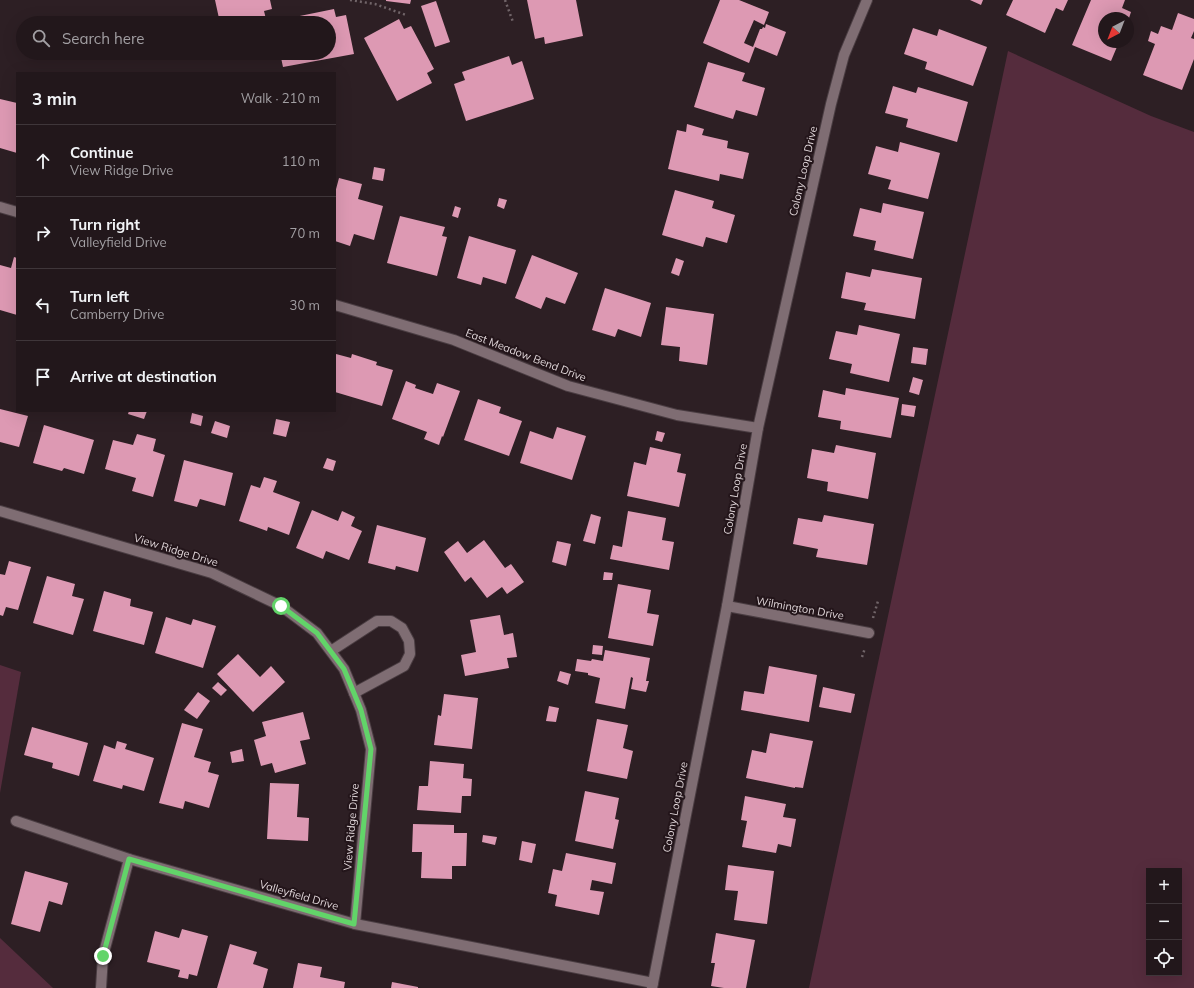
<!DOCTYPE html>
<html lang="en">
<head>
<meta charset="utf-8">
<style>
  :root { --surface:#22171b; --page:#2e2428; --text:#f1f3f6; --muted:#a29fa3; --line:#3f363a }
  body { margin:0; font-family:Mulish,sans-serif; background:var(--page); color:var(--text) }
  .controls { position:absolute; right:12px; bottom:12px; display:grid; overflow:hidden; border-radius:0px; box-shadow:0 4px 16px #0002 }
  .controls button { width:36px; height:36px; display:grid; place-items:center; padding:0; border:0; border-bottom:1px solid var(--line); background:var(--surface); color:var(--text); font:20px sans-serif }
  .compass { position:absolute; left:1098px; top:12px; width:36px; height:36px; border-radius:50%; background:var(--surface); box-shadow:0 4px 16px #0002; rotate:222deg }
  .stop { position:absolute; width:12px; height:12px; margin:-9px; border:3px solid #62d469; border-radius:50%; background:#fff }
  .stop.end { background:#62d469; border-color:#fff; box-shadow:0 1px 4px #0008 }
  .list { margin:0; padding:0; list-style:none }
  h2 { display:flex; justify-content:space-between; align-items:center; height:52px; margin:0; padding:0 16px; font-size:17px }
  h2 small { font-size:13px; font-weight:400; color:var(--muted) }
  .list li { display:grid; grid-template-columns:26px 1fr auto; gap:12px; align-items:center; box-sizing:border-box; height:72px; padding:0 16px; border-top:1px solid var(--line) }
  .list b { display:block; font-size:15px; white-space:nowrap }
  .list p { margin:0; font-size:13px; white-space:nowrap; color:var(--muted) }
  .list em { font-size:13px; font-style:normal; color:var(--muted) }
  .icon { flex:none; width:22px; height:22px; fill:none; stroke:currentColor; stroke-width:2; stroke-linecap:round; stroke-linejoin:round }
  .map { position:relative; flex:none; width:1194px; height:988px; overflow:hidden }
  .search { position:absolute; background:var(--surface); box-shadow:0 4px 16px #0002; left:16px; top:16px; width:320px; height:44px; display:flex; align-items:center; gap:10px; box-sizing:border-box; padding:0 14px; border-radius:22px; color:var(--muted); font-size:15px }
  .panel { position:absolute; background:var(--surface); box-shadow:0 4px 16px #0002; left:16px; top:72px; width:320px; height:340px; border-radius:0px }
  .map>svg:first-child { display:block }
  .green { fill:#552c3d; fill-rule:evenodd }
  .building { fill:#dd99b3 }
  .lines { fill:none; stroke-linecap:round; stroke-linejoin:round }
  .minor-casing { stroke:#4a3d42; stroke-width:12 }
  .path { stroke:#716569; stroke-width:2.5; stroke-dasharray:2 3; stroke-linecap:butt }
  .minor { stroke:#7f6d73; stroke-width:10 }
  .route { stroke:#62d469; stroke-width:5 }
  .labels { text-anchor:middle; stroke-width:4; stroke-linejoin:round; paint-order:stroke }
  .street-label { font-size:11px; fill:#dfd5d8; stroke:#23151a }
</style>
</head>
<body>
<div class="map">
<svg width="1194" height="988" viewBox="0 0 1194 988">
  <rect width="100%" height="100%" fill="#2d1f24"/>
  <!-- green -->
  <g class="green">
    <path d="M1008,51L1151,116L1194,132V988H809ZM1149,871H1179V973H1149Z"/>
    <polygon points="0,665 21,672 0,793"/>
    <polygon points="0,938 53,988 0,988"/>
  </g>
  <!-- building -->
  <g class="building">
    <polygon points="215,0 270,0 272,9 264,11 267,23 220,23"/>
    <polygon points="386,0 411,0 410,4 386,1"/>
    <polygon points="527,0 576,0 583,36 545,44 544,37 535,39"/>
    <polygon points="720,0 739,0 769,12 764,25 754,20 744,43 753,47 760,29 762,29 763,27 765,28 766,24 786,32 777,56 755,47 749,63 703,43"/>
    <polygon points="970,0 983,0 981,5"/>
    <polygon points="1013,0 1068,0 1063,11 1056,8 1045,33 1006,15"/>
    <polygon points="1091,0 1125,0 1122,8 1131,12 1129,18 1104,18 1104,42 1119,42 1111,61 1072,45"/>
    <polygon points="436,1 450,42 435,47 421,6"/>
    <polygon points="334,9 336,17 346,15 354,54 283,67 280,53 329,53 329,23 286,23 285,19"/>
    <polygon points="1178,13 1194,19 1194,31 1191,38 1194,39 1194,59 1182,90 1143,75 1155,44 1148,41 1151,31 1158,34 1161,26 1172,30"/>
    <polygon points="399,19 404,29 411,26 434,69 427,73 432,83 397,101 364,38"/>
    <polygon points="913,28 937,36 939,29 987,47 973,86 925,69 927,62 904,54"/>
    <polygon points="509,56 512,65 522,61 534,99 466,121 454,84 465,80 462,72"/>
    <polygon points="708,62 745,73 742,81 765,88 757,116 736,110 733,119 694,107"/>
    <polygon points="893,86 916,93 918,87 968,102 957,142 906,127 908,119 885,113"/>
    <polygon points="0,99 17,103 17,153 0,148"/>
    <polygon points="687,124 704,129 702,135 728,141 727,148 749,153 743,179 720,174 719,181 668,169 677,130 686,132"/>
    <polygon points="900,142 940,153 928,199 888,189 891,180 868,174 876,146 898,152"/>
    <polygon points="374,167 385,169 383,181 372,179"/>
    <polygon points="339,178 362,184 358,199 383,206 374,240 354,234 350,246 335,241 335,193"/>
    <polygon points="675,190 714,201 712,208 735,215 727,243 706,237 703,247 662,235"/>
    <polygon points="499,198 507,200 504,209 497,206"/>
    <polygon points="883,203 924,212 913,259 874,250 876,241 853,236 860,208 881,213"/>
    <polygon points="455,206 461,208 458,218 452,216"/>
    <polygon points="400,216 445,227 442,236 447,237 437,276 387,263"/>
    <polygon points="469,236 516,250 506,284 483,277 481,285 457,278"/>
    <polygon points="532,255 578,273 565,304 546,297 541,309 515,298"/>
    <polygon points="14,257 17,258 17,315 0,310 0,265 11,268"/>
    <polygon points="676,258 684,261 679,276 671,273"/>
    <polygon points="872,269 922,278 915,319 864,310 866,303 841,298 846,272 870,277"/>
    <polygon points="605,288 651,303 641,337 618,329 615,337 592,330"/>
    <polygon points="666,307 714,314 707,365 679,361 680,347 661,345"/>
    <polygon points="859,325 900,334 889,382 850,373 852,364 829,359 836,331 857,335"/>
    <polygon points="913,347 928,349 926,365 911,363"/>
    <polygon points="336,354 351,358 352,354 377,362 376,365 393,370 382,406 335,392 335,357"/>
    <polygon points="913,377 923,380 919,395 909,392"/>
    <polygon points="406,381 416,385 415,388 433,394 437,383 460,391 443,437 442,436 439,445 424,439 427,432 392,419"/>
    <polygon points="846,388 899,398 891,438 840,429 841,421 818,417 823,390 845,395"/>
    <polygon points="478,399 501,407 499,413 522,421 509,456 464,440"/>
    <polygon points="902,404 916,406 914,417 901,415"/>
    <polygon points="0,409 28,416 19,447 0,442"/>
    <polygon points="129,411 147,411 144,419 128,414"/>
    <polygon points="192,413 203,416 201,426 190,423"/>
    <polygon points="276,419 290,422 286,437 273,434"/>
    <polygon points="215,421 230,426 227,438 211,433"/>
    <polygon points="44,425 94,440 84,474 64,468 62,471 33,463"/>
    <polygon points="557,427 586,436 572,480 520,463 530,431 553,439"/>
    <polygon points="657,431 665,433 662,442 655,440"/>
    <polygon points="137,434 156,439 153,451 165,455 153,497 132,491 136,478 105,469 113,440 133,445"/>
    <polygon points="836,445 876,453 868,499 827,491 828,482 807,478 812,449 834,453"/>
    <polygon points="650,447 681,454 677,472 686,474 679,507 627,496 634,462 646,465"/>
    <polygon points="327,458 336,461 333,471 323,468"/>
    <polygon points="184,460 233,473 225,506 200,499 197,507 174,501"/>
    <polygon points="264,477 277,481 273,492 300,502 289,535 268,527 267,531 239,521 251,485 260,488"/>
    <polygon points="312,510 338,521 342,511 355,517 351,526 362,531 349,560 326,551 323,559 296,548"/>
    <polygon points="628,511 666,518 662,540 674,542 669,570 610,559 613,545 622,547"/>
    <polygon points="591,514 601,517 595,544 583,541"/>
    <polygon points="824,515 874,524 867,565 816,557 818,549 793,544 798,518 822,522"/>
    <polygon points="377,525 426,538 418,572 396,566 395,570 368,563"/>
    <polygon points="484,540 505,568 511,564 524,582 507,594 502,587 487,598 471,577 465,582 444,552 458,541 467,553"/>
    <polygon points="557,541 571,544 566,566 552,562"/>
    <polygon points="9,561 31,567 18,610 6,607 3,616 0,615 0,574 5,575"/>
    <polygon points="604,572 613,573 612,580 603,580"/>
    <polygon points="47,576 75,584 72,596 84,599 73,635 33,623"/>
    <polygon points="618,584 651,590 647,613 659,615 653,646 608,638"/>
    <polygon points="104,591 131,599 130,606 153,612 144,645 93,631"/>
    <polygon points="500,615 504,635 513,633 517,657 507,658 509,668 465,676 461,655 476,652 470,620"/>
    <polygon points="166,617 191,625 193,619 216,626 203,668 155,653"/>
    <polygon points="593,645 603,646 602,655 592,654"/>
    <polygon points="605,650 650,658 646,681 649,681 646,692 631,689 633,678 631,677 625,709 595,703 600,678 588,675 588,673 575,671 577,659 591,661 592,659 603,661"/>
    <polygon points="238,654 260,677 271,666 285,682 253,712 217,674"/>
    <polygon points="769,666 817,675 809,722 741,710 744,691 764,694"/>
    <polygon points="560,671 571,674 568,685 557,681"/>
    <polygon points="218,682 227,690 221,696 212,688"/>
    <polygon points="823,687 855,694 851,713 819,707"/>
    <polygon points="198,692 210,701 197,719 184,710"/>
    <polygon points="444,694 478,698 472,749 434,745 438,715 441,716"/>
    <polygon points="549,706 559,708 556,722 546,721"/>
    <polygon points="303,712 310,739 300,741 306,764 275,773 272,763 261,766 254,740 266,736 262,722"/>
    <polygon points="597,719 628,725 623,748 633,751 627,779 587,771"/>
    <polygon points="182,723 203,729 194,757 211,762 208,772 219,775 209,808 185,801 183,809 159,803"/>
    <polygon points="32,727 88,743 79,776 52,768 53,763 24,755"/>
    <polygon points="770,733 813,741 803,788 795,787 795,788 746,778 752,750 766,753"/>
    <polygon points="117,741 127,744 125,749 154,758 144,791 123,785 122,789 93,781 104,745 115,749"/>
    <polygon points="242,749 244,761 232,763 230,752"/>
    <polygon points="430,761 464,764 463,778 472,779 471,796 462,796 461,813 417,810 419,786 428,786"/>
    <polygon points="270,783 299,784 297,817 309,818 308,841 267,839"/>
    <polygon points="585,791 619,798 615,819 619,820 613,849 575,841"/>
    <polygon points="745,796 786,804 783,817 796,819 791,847 778,844 776,853 742,847 747,821 741,820"/>
    <polygon points="413,824 454,825 454,833 467,833 466,866 452,866 452,879 421,878 422,852 412,852"/>
    <polygon points="483,835 497,837 495,845 482,842"/>
    <polygon points="522,841 536,844 532,863 519,860"/>
    <polygon points="566,853 616,863 612,884 592,880 590,890 604,892 599,915 555,906 557,895 548,893 553,869 562,871"/>
    <polygon points="728,865 774,871 767,924 734,920 738,891 725,890"/>
    <polygon points="25,871 68,883 62,905 49,901 40,932 11,924"/>
    <polygon points="182,929 208,936 197,976 189,974 188,979 178,977 180,970 147,962 155,931 179,938"/>
    <polygon points="716,933 755,940 746,988 724,988 711,986 715,963 711,963"/>
    <polygon points="230,944 257,952 253,964 268,969 263,988 217,988"/>
    <polygon points="298,963 322,967 320,977 345,982 344,988 293,988"/>
    <polygon points="392,982 418,987 418,988 391,988"/>
  </g>
  <g class="lines">
    <!-- minor casing -->
    <g class="minor-casing">
      <g id="minor">
        <polyline points="0,207 17,212"/>
        <polyline points="335,305 454,340 568,386 677,415 758,428"/>
        <polyline points="0,511 212,573 281,606 317,633 344,669 361,710 371,749 355,924"/>
        <polyline points="727,606 869,633"/>
        <polyline points="331,651 377,621 391,621 402,628 409,641 410,654 404,666 354,693"/>
        <polyline points="16,821 129,859 355,924 653,983"/>
        <polyline points="101,988 103,956 129,859"/>
        <polyline points="652,988 727,606 758,428 831,104 844,55 867,0"/>
      </g>
    </g>
    <!-- path -->
    <g class="path">
      <polyline points="350,0 375,4 406,15"/>
      <polyline points="505,0 513,22"/>
      <polyline points="873,618 878,601"/>
      <polyline points="862,657 865,648"/>
    </g>
    <!-- minor -->
    <use href="#minor" class="minor"/>
  </g>
  <g class="lines">
    <!-- route -->
    <polyline class="route" points="103,956 129,859 354,924 371,749 361,710 344,669 317,633 281,606"/>
  </g>
  <g class="labels">
    <!-- street labels -->
    <g class="street-label">
      <text transform="translate(803 171) rotate(-77)" y="4">Colony Loop Drive</text>
      <text transform="translate(526 355) rotate(21)" y="4">East Meadow Bend Drive</text>
      <text transform="translate(735 489) rotate(-80)" y="4">Colony Loop Drive</text>
      <text transform="translate(176 550) rotate(17)" y="4">View Ridge Drive</text>
      <text transform="translate(800 608) rotate(10)" y="4">Wilmington Drive</text>
      <text transform="translate(675 807) rotate(-79)" y="4">Colony Loop Drive</text>
      <text transform="translate(351 827) rotate(-85)" y="4">View Ridge Drive</text>
      <text transform="translate(299 895) rotate(16)" y="4">Valleyfield Drive</text>
    </g>
  </g>
</svg>
<div class="controls">
<button>+</button>
<button>−</button>
<button><svg class="icon" aria-label="locate" viewBox="0 0 24 24"><circle cx="12" cy="12" r="6"/><path d="M12 2v4M12 18v4M2 12h4M18 12h4"/></svg></button>
</div>
<svg class="compass" viewBox="-18 -18 36 36"><path d="M0-13l5 13h-10z" fill="#e53935"/><path d="M0 13l5-13h-10z" fill="#a29fa3"/></svg>
<div class="stop" style="left:281px;top:606px"></div>
<div class="stop end" style="left:103px;top:956px"></div>
<div class="search"><svg class="icon" aria-label="search" viewBox="0 0 24 24"><circle cx="10" cy="10" r="6"/><path d="M15 15l6 6"/></svg>Search here</div>
<section class="panel">
<h2>3 min<small>Walk · 210 m</small></h2>
<ul class="list">
<li><svg class="icon" aria-label="ahead" viewBox="0 0 24 24"><path d="M12 20V5M6 11l6-6 6 6"/></svg><div><b>Continue</b><p>View Ridge Drive</p></div><em>110 m</em></li>
<li><svg class="icon" aria-label="right" viewBox="0 0 24 24"><path d="M7 20v-9h11M14 6l5 5-5 5"/></svg><div><b>Turn right</b><p>Valleyfield Drive</p></div><em>70 m</em></li>
<li><svg class="icon" aria-label="left" viewBox="0 0 24 24"><path d="M17 20v-9H6M10 6l-5 5 5 5"/></svg><div><b>Turn left</b><p>Camberry Drive</p></div><em>30 m</em></li>
<li><svg class="icon" aria-label="arrive" viewBox="0 0 24 24"><path d="M6 21V4h12l-3 4 3 4H6"/></svg><div><b>Arrive at destination</b></div></li>
</ul>
</section>
</div>
</body>
</html>
